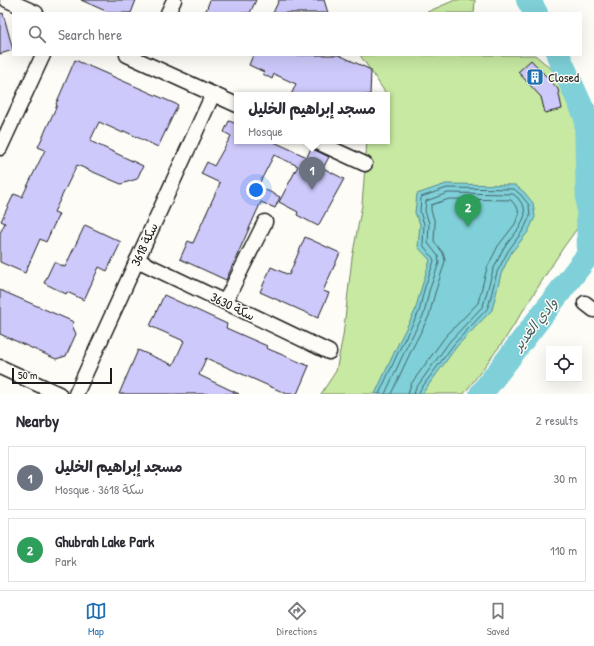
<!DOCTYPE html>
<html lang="en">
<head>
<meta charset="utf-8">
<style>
  :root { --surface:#fff; --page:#f7f7f7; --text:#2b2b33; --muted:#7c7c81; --line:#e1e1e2; --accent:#1f6fb2 }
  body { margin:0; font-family:"Patrick Hand","Playpen Sans Arabic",sans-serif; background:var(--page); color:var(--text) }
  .controls { position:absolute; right:12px; bottom:12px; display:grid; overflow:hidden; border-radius:0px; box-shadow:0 4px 16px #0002 }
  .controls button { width:36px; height:36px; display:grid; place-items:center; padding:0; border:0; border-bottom:1px solid var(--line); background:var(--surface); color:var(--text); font:20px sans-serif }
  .scale { position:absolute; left:12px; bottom:10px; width:100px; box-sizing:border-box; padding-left:4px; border:2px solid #1c1c1c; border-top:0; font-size:11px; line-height:14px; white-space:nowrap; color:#1c1c1c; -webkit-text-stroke:3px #fdfcf7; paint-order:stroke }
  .you { position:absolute; left:256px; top:190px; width:14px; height:14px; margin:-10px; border:3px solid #fff; border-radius:50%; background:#1a73e8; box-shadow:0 0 0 6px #1a73e833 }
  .badge { display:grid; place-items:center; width:26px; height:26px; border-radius:50%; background:var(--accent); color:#fff; font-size:13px; font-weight:700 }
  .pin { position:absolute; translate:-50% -33px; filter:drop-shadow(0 1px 2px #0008) }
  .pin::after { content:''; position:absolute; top:21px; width:14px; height:12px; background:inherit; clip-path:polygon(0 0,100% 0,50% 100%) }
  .popup { position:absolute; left:234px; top:92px; width:156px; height:52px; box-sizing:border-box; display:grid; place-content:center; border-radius:0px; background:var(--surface); filter:drop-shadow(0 1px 3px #0005); font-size:13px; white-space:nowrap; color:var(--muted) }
  .popup b { font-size:15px; color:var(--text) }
  .popup::after { content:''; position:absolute; left:50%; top:100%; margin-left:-8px; border:8px solid transparent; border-top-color:var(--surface) }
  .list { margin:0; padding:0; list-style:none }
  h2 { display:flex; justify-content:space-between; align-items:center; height:52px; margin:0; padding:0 16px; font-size:17px }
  h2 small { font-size:13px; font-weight:400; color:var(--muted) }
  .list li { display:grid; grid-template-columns:26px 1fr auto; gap:12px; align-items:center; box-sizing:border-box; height:64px; margin:0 8px 8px; padding:0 8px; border:1px solid var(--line); border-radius:0px }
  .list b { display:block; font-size:15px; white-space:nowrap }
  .list p { margin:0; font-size:13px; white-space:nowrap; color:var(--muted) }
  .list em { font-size:13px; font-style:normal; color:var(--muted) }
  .icon { flex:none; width:22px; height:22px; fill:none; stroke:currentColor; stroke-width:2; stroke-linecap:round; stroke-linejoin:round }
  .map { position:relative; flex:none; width:594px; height:394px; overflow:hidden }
  .search { position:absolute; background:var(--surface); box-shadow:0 4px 16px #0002; left:12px; right:12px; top:12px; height:44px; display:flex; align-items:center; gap:10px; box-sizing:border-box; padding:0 14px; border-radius:0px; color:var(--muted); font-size:15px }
  .sheet { height:196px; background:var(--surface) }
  nav { display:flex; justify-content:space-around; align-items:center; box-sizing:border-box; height:56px; border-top:1px solid var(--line); background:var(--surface); font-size:11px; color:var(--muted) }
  nav a { display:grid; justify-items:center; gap:2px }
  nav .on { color:var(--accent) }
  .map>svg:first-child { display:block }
  .green { fill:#c7e9a2; stroke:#72825f }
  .water { fill:#7fd0d8; stroke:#57888d }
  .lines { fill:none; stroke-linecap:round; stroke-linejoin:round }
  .shore { stroke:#446467; stroke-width:1 }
  .stream { stroke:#57888d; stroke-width:4 }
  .river { stroke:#7fd0d8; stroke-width:24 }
  .building { fill:#cdc9fb; stroke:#1c1c1c }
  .minor-casing { stroke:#1c1c1c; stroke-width:17 }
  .minor { stroke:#fdfcf7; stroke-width:14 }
  .labels { text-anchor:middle; stroke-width:3; stroke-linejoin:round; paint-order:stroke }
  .poi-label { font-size:13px; fill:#1c1c1c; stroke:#fdfcf7; text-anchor:start }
  .street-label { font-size:13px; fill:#1c1c1c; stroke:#fdfcf7 }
  .water-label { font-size:14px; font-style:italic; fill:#3f5b5e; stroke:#fdfcf7 }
</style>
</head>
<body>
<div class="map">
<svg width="594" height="394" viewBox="0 0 594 394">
  <rect width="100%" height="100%" fill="#fdfcf7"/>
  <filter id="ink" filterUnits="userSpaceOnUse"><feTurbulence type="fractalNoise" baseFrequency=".025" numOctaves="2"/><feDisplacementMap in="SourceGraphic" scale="8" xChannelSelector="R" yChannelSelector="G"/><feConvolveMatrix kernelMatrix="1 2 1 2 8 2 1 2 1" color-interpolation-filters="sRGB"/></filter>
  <g filter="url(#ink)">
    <!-- green -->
    <g class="green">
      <polygon points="455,0 475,0 474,13 425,13"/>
      <polygon points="360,55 535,55 594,105 594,205 563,248 505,339 464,394 321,394 336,371 343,336 352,258 362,205 367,141 387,141 387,130 390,130 387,95"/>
    </g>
    <!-- water -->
    <polygon class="water" points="446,184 515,185 524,192 533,203 535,217 528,232 511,253 501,274 492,310 457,346 422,394 375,394 400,340 415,311 421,289 430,260 418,247 420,224 415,213 417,194"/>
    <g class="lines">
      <!-- shore -->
      <g class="shore">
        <polyline points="379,394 403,342 419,312 424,290 434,261 433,258 423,245 424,224 420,212 421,197 447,188 514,189 521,195 529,205 530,216 524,229 508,251 497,272 488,308 454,344 420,390 419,394"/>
        <polyline points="385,394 408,344 424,314 429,291 439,263 438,256 428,243 429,223 425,211 426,201 448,193 513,194 518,198 524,207 525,215 520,227 503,249 493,270 483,306 450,341 416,388 414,394"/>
        <polyline points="391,394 413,347 429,316 435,293 444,265 445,260 443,253 434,241 435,223 431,210 431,205 449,199 511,200 518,209 519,215 515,224 498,246 487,268 478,303 445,337 411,384 408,394"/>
      </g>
      <!-- stream -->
      <polyline class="stream" points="589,254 594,247"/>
      <!-- river -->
      <g class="river">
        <polyline points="528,0 536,13"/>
        <polyline points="481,394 589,254 586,117 558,55"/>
      </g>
    </g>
    <!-- building -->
    <g class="building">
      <polygon points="81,0 136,0 131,13 110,13"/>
      <polygon points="210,0 256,0 250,13 205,13"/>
      <polygon points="279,0 324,0 328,13 273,13"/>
      <polygon points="3,13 13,50 0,54 0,14"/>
      <polygon points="253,55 339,55 371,70 370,95 291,95 296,84 274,74 272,79 263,74 264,72 249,65"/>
      <polygon points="75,60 178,105 158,147 124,131 123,133 99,122 90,141 143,166 137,179 121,184 77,165 54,212 59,214 46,242 40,239 25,273 0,262 0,233 5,223 1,221 14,194 22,197 45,150 38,147 57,105 56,104"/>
      <polygon points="531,60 558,89 562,109 545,113 541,97 518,72"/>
      <polygon points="229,121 237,124 237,141 272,141 307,157 311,148 329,157 323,168 344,179 318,226 297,215 298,212 279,202 298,166 274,155 258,186 280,197 275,208 261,202 226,280 180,259 188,241 193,243 220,183 201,174 207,162 214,166 231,136 224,132"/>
      <polygon points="85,225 121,242 107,271 99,267 84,300 67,292 66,294 44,283 54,262 65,267"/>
      <polygon points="305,237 340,253 323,291 329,293 318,318 260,292 271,267 289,275"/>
      <polygon points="0,290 74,322 72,325 76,334 66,356 56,359 0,334"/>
      <polygon points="164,295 227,324 226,328 267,346 266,348 309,366 297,394 287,394 206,358 199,375 239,394 119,394 138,350 173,365 184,341 150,326"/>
    </g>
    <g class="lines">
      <!-- minor casing -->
      <g class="minor-casing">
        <g id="minor">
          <polyline points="7,0 36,13"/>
          <polyline points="168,13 174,0"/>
          <polyline points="127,55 237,105"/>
          <polyline points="315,141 365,164"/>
          <polyline points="0,148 43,55"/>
          <polyline points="137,260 329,352"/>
          <polyline points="225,302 265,222"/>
          <polyline points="585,303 594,310"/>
          <polyline points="0,367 59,394"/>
          <polyline points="76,394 213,94"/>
        </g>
      </g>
      <!-- minor -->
      <use href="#minor" class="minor"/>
    </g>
  </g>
  <!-- icons -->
  <defs>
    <g id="building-square" transform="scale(0.9)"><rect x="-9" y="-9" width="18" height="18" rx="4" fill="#1f6fb2" stroke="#fdfcf7"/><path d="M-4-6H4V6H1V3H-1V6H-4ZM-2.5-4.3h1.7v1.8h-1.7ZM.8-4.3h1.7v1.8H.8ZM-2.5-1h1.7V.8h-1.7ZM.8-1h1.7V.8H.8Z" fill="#fff"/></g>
  </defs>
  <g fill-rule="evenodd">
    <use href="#building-square" x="535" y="77"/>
  </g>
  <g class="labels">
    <!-- poi labels -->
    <g class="poi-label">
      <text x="548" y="82">Closed</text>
    </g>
    <!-- street labels -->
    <g class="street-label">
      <text transform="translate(144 244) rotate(-65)" y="5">سكة 3618</text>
      <text transform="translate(233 306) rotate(26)" y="5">سكة 3630</text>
    </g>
    <!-- water labels -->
    <g class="water-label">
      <text transform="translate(535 324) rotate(-52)" y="5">وادي الغدير</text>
    </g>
  </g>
</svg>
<div class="controls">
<button><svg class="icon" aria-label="locate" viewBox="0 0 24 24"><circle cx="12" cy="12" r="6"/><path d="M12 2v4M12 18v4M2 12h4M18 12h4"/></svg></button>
</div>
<div class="scale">50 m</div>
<div class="you"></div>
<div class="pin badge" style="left:312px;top:190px;background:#6b7280">1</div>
<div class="popup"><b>مسجد إبراهيم الخليل</b>Mosque</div>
<div class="pin badge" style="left:468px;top:227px;background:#2e9e5b">2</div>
<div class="search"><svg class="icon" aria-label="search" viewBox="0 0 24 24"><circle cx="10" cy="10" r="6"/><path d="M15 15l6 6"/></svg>Search here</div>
</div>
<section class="sheet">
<h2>Nearby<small>2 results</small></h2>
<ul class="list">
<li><span class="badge" style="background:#6b7280">1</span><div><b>مسجد إبراهيم الخليل</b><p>Mosque · سكة 3618</p></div><em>30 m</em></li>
<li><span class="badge" style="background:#2e9e5b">2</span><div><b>Ghubrah Lake Park</b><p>Park</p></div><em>110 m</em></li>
</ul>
</section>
<nav>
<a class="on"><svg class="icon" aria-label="map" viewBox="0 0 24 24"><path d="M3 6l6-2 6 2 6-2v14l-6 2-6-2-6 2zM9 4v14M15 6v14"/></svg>Map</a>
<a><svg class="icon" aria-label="directions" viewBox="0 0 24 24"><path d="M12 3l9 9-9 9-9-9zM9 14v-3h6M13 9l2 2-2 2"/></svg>Directions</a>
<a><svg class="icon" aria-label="saved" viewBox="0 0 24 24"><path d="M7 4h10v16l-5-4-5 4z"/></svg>Saved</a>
</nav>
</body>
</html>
